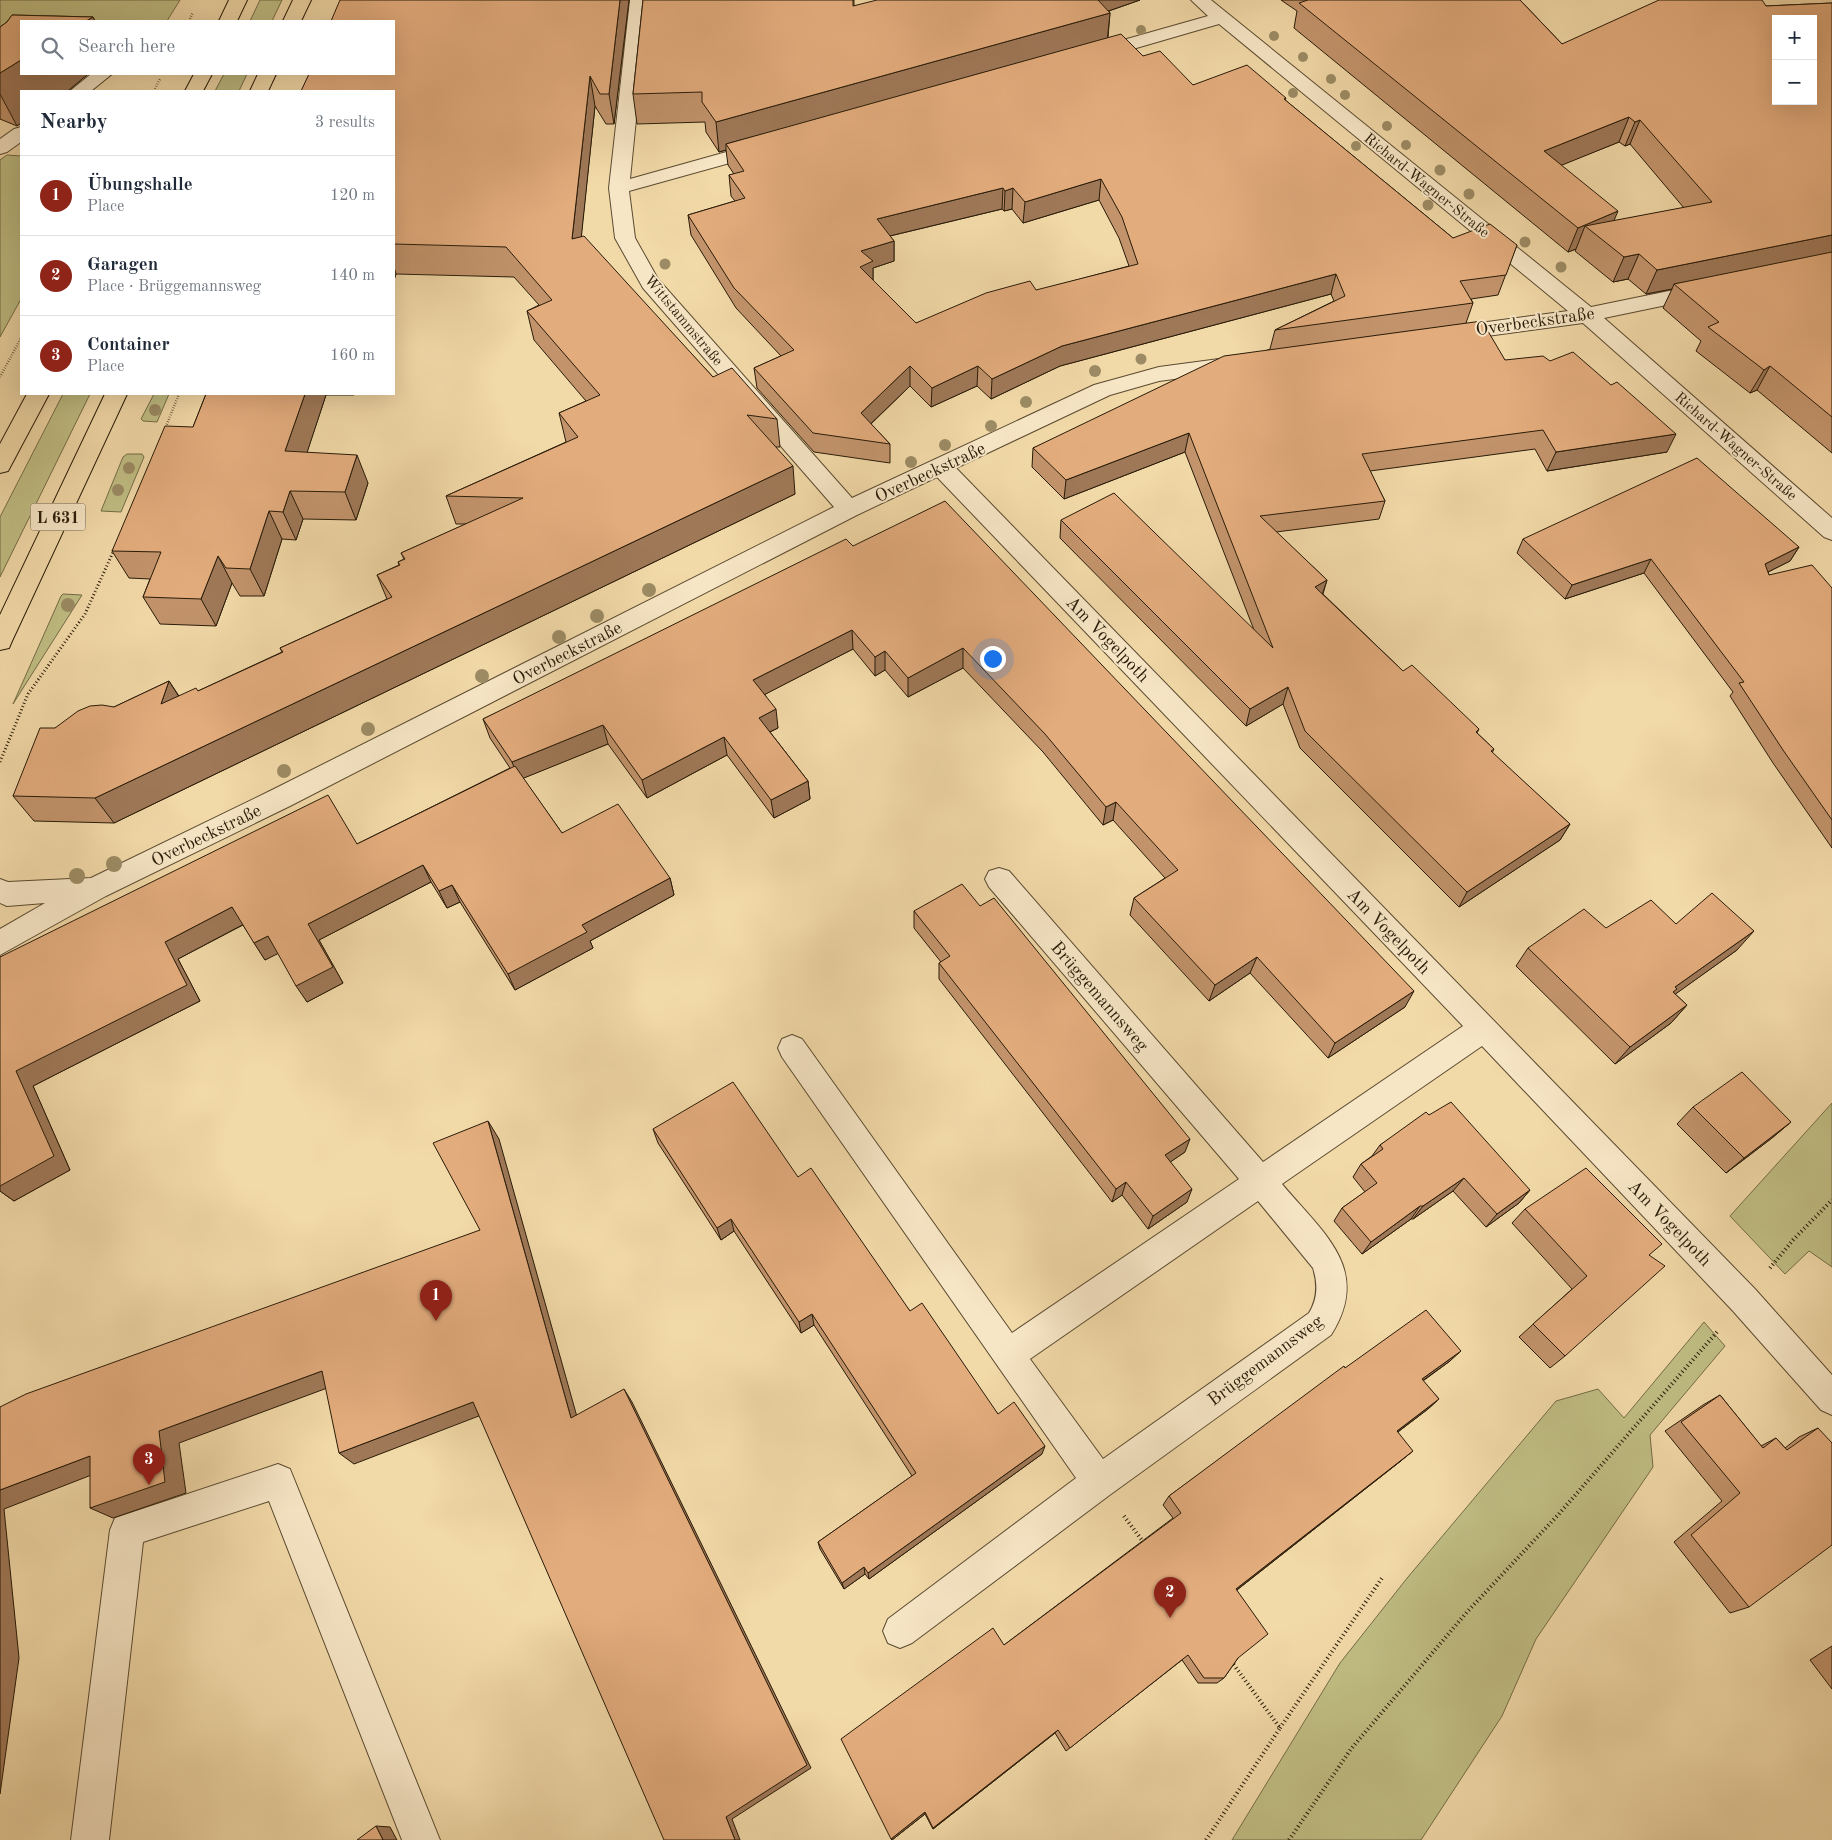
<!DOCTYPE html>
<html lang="en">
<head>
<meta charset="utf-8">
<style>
  :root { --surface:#fff; --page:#f6f6f7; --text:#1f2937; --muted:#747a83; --line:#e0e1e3; --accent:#8f2418 }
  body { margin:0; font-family:"Old Standard TT",serif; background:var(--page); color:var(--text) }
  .controls { position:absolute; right:15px; top:15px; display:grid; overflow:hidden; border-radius:0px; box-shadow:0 5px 20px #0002 }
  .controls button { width:45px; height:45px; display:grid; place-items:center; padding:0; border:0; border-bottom:1px solid var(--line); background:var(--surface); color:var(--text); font:25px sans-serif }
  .you { position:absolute; left:992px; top:658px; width:18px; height:18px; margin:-12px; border:4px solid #fff; border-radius:50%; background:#1a73e8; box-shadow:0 0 0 8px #1a73e833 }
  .badge { display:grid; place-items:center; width:32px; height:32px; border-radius:50%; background:var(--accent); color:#fff; font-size:16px; font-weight:700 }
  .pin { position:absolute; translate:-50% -41px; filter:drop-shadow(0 1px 2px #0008) }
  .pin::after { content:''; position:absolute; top:26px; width:18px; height:15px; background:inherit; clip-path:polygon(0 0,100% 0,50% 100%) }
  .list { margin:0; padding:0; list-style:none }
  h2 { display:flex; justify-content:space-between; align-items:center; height:65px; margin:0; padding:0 20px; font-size:21px }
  h2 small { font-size:16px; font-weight:400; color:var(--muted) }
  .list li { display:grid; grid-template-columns:32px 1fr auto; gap:15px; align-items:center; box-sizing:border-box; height:80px; padding:0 20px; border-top:1px solid var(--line) }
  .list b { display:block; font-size:19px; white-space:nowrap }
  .list p { margin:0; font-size:16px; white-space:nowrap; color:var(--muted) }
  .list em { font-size:16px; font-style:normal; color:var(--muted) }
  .icon { flex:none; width:28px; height:28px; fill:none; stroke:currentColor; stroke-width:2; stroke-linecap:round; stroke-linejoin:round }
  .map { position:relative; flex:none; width:1832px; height:1840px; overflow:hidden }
  .search { position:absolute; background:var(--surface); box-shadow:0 5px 20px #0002; left:20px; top:20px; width:375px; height:55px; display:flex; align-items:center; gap:12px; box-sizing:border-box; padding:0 18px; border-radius:0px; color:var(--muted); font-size:19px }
  .panel { position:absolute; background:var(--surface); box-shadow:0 5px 20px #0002; left:20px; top:90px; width:375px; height:305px; border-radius:0px }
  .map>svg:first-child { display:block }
  .green { fill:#c0be84; stroke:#746c46 }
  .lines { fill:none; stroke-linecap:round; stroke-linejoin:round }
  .minor-casing { stroke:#5a4a30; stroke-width:2 }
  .major-casing { stroke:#281b08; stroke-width:2 }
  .path-far2 { stroke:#281b08; stroke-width:2.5; stroke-dasharray:0.5 2; stroke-linecap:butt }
  .path-far1 { stroke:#281b08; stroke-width:3; stroke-dasharray:1 2.5; stroke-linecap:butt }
  .path { stroke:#281b08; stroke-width:4; stroke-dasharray:1 3; stroke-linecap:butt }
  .minor { fill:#f7e6c6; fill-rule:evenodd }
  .major { fill:#f2d9a8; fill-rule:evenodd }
  .tree { fill:#9c8b64 }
  .wall { fill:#c3946c; stroke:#281b08; fill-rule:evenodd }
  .shaded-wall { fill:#9f7858; stroke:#281b08 }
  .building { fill:#e3ac7d; stroke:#281b08; fill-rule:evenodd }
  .labels { text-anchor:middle; stroke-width:4; stroke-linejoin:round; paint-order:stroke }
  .far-street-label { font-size:15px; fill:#281b08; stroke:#f7e6c6 }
  .shield { fill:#f7e6c6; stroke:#665841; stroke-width:1 }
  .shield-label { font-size:16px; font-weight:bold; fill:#281b08 }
  .street-label { font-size:18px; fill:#281b08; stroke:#f7e6c6 }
</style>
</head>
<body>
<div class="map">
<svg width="1832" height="1840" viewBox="0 0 1832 1840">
  <rect width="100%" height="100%" fill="#f2d9a8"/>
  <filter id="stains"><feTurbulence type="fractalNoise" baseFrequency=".004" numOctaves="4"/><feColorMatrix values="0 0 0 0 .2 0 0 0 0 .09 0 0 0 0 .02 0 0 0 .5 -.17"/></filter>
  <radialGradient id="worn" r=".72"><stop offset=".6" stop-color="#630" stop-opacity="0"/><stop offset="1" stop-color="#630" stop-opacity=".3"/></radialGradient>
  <!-- green -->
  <g class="green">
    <polygon points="0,0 180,0 167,21 21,21 0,72"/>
    <polygon points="260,0 282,0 272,21 250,21"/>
    <polygon points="224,74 247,74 239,91 215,91"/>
    <polygon points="7,155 21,156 21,299 0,337 0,160"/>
    <polygon points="63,394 90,394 0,577 0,517"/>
    <polygon points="154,394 169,394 157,422 143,421 141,419"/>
    <polygon points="127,454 142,454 144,457 121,512 101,511 123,457"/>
    <polygon points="63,594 82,595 13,704 61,596"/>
    <polygon points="1832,1103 1832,1267 1809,1251 1785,1274 1730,1216"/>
    <polygon points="1704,1322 1725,1346 1650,1435 1653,1467 1536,1639 1502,1716 1421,1840 1232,1840 1340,1663 1408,1577 1556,1401 1598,1389 1624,1418"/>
  </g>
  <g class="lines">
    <!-- minor casing -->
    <g class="minor-casing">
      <g id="minor">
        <path d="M630,0H648L630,179L762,142L769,144L772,148L769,152L629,191L635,238L658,279L852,498L1094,385L1159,367L1234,357L1242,359L1245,364L1242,369L1234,371L1159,381L1110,395L956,468L1755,1289L1832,1375V1415L1821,1410L1733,1311L1482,1046L1282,1184C1322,1232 1373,1269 1331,1335L1111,1494L912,1643L900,1648L888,1643L883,1631L888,1619L1076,1478L782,1057L778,1048L782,1039L792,1035L802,1039L1012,1333L1239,1179L989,887L985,879L989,871L999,868L1009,871L1263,1162L1463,1026L937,477L857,515L290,806L106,896L0,955V929L45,903L7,906L0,903V879L8,882L91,878L272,790L834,507L643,288L615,238L609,188ZM1258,1201L1313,1268C1318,1284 1318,1298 1309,1313L1103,1459L1030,1359Z"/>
        <polygon points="1191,0 1211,0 1591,307 1703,284 1710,286 1713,291 1710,296 1604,318 1832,518 1832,540 1824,537 1583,323 1450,341 1442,339 1439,334 1442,329 1450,327 1568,311 1219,24 1095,60 1088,58 1086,54 1088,50 1208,16"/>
        <polygon points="91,74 112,74 91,91 70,91"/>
        <polygon points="21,127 21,142 7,152 0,154 0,139 14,129"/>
        <polygon points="278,1464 290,1469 440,1840 402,1840 269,1501 143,1542 109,1840 71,1840 110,1530 115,1518"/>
      </g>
    </g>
    <!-- major casing -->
    <g class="major-casing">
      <g id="major">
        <polygon points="229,0 247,0 237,21 219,21"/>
        <polygon points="293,0 311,0 301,21 283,21"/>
        <polygon points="194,74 212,74 203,91 185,91"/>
        <polygon points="258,74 276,74 268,91 250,91"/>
        <polygon points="27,394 49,394 8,471 0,473 0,444"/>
        <polygon points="105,394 127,394 12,641 9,648 0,650 0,615"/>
      </g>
    </g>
    <!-- path-far2 -->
    <g class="path-far2">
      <polyline points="189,21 193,12"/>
      <polyline points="154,91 160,79"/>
      <polyline points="0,377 21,338"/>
      <polyline points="165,429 179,394"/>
    </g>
    <!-- path-far1 -->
    <polyline class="path-far1" points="0,762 28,694 85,614 114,550"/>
    <!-- path -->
    <g class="path">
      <polyline points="1770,1268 1793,1240 1832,1200"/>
      <polyline points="1124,1516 1144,1543"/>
      <polyline points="1280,1728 1382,1578"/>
      <polyline points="1206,1840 1280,1728 1231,1661"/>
      <polyline points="1289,1840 1351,1749 1467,1612 1558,1515 1717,1332"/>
    </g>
    <!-- minor -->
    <use href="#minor" class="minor"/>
    <!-- major -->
    <use href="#major" class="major"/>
  </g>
  <!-- trees -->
  <g class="tree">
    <circle cx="1141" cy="30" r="5"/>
    <circle cx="1274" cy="36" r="5"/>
    <circle cx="1303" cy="57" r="5"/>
    <circle cx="1331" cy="79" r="5"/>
    <circle cx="1293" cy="93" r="5"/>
    <circle cx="1345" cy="95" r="5"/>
    <circle cx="1387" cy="126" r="5"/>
    <circle cx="1406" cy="145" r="5"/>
    <circle cx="1356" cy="146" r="5"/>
    <circle cx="1440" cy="170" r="5.5"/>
    <circle cx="1469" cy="194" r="5.5"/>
    <circle cx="1428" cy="205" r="5.5"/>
    <circle cx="1525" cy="242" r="5.5"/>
    <circle cx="665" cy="264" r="5.5"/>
    <circle cx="1561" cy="267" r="5.5"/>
    <circle cx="1141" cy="359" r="5.5"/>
    <circle cx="1095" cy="371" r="6"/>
    <circle cx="1026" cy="402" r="6"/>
    <circle cx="155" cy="410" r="6"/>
    <circle cx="991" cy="426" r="6"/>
    <circle cx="945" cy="445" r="6"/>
    <circle cx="911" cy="462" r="6"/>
    <circle cx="129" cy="468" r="6"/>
    <circle cx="118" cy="490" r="6"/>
    <circle cx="649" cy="590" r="7"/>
    <circle cx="68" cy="605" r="7"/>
    <circle cx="597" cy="616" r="7"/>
    <circle cx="559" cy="637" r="7"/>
    <circle cx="482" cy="676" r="7"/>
    <circle cx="368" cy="729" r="7"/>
    <circle cx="284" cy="771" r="7"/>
    <circle cx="114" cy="864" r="8"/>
    <circle cx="77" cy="876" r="8"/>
  </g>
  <!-- wall -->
  <g class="wall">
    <polygon points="629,0 614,124 606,124 595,106 581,236 713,377 777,419 780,447 776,447 795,494 114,823 34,821 13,796 55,728 114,707 169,681 179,696 198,691 282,652 280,648 387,599 377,575 399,565 398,562 404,559 401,553 466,524 456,524 446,496 566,442 559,413 586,401 534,340 527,311 539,305 514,277 396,274 394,280 394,91"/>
    <path d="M643,0H854V6L1140,0L1109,11L1110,13L1108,38L1143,56L1193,85L1286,98L1285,100L1453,238L1517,245L1498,295L1471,299L1473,303L1466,323L1505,360L1667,452L1547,471L1535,449L1370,471L1385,501L1379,519L1276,532L1327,580L1323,594L1403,671L1479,729L1477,733L1494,749L1492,753L1570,824L1560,840L1459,907L1300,748L1283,704L1246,726L1060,538L1061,520L1254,630L1185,452L1064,499L1032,467L1033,448L1270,349L1275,330L1334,301L1331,294L1060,366L991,399L977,386L931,407L910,386L871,424L890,444V463L814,452L757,388L754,368L781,356L736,308L691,235L688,215L735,201L731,196L729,175L734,174L728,165L726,150L719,152L706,132L705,122L637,124L633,94ZM1099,200L1119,238L1129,266L916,323L873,280V268L894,261V241L890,236L1002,209L1004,211L1012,209L1023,223Z"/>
    <path d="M1281,0H1520L1562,44L1766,6L1832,3V453L1757,390L1750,393L1696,351L1701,341L1663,308L1672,289L1646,294L1628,279L1613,282L1575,251L1576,249L1568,252L1294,28L1297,11ZM1619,142L1625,146L1630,144L1684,208L1614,221L1561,165Z"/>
    <polygon points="12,15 93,17 95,21 21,21 21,74 88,74 69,90 69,91 21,91 21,123 17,126 0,119 0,27 7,22"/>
    <polygon points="206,394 355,394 354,395 326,395 307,452 368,483 356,520 303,519 296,540 282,539 264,596 240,596 232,583 216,626 160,624 143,597 150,579 129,578 112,551 193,427"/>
    <polygon points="1523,539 1799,547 1790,561 1768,572 1769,575 1832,588 1832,848 1773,763 1730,696 1733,692 1644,573 1565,599 1517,553"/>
    <polygon points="853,546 1405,1007 1328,1058 1250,973 1209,1001 1130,915 1134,898 1165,878 1113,820 1103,825 1043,752 963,668 908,697 885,670 875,676 853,649 765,694 778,728 770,732 808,781 810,799 774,818 727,755 647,798 608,744 523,778 562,833 670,878 674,895 590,941 593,948 515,990 460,902 447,908 431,882 319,940 343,983 307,1002 278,953 265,960 243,925 178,959 200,1001 33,1086 70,1170 14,1201 0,1191 0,957 357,844 510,768 490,738 483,719"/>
    <polygon points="914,911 1185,1152 1170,1162 1187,1202 1148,1229 1122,1195 1112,1202 939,979 939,963 941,962 914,928"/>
    <polygon points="1676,924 1737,950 1675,994 1687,1005 1671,1023 1615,1064 1516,966 1528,948"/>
    <polygon points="1693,1107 1791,1122 1772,1138 1726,1173 1677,1124"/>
    <polygon points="1429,1115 1530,1190 1519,1203 1486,1227 1453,1191 1413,1219 1411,1219 1362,1254 1334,1221 1342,1208 1365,1192 1353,1177 1361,1164 1372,1156 1380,1145"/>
    <polygon points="653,1129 798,1177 910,1311 998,1414 1042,1454 869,1579 865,1574 844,1589 820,1549 818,1542 912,1476 814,1325 801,1333 734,1231 721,1240 658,1143"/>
    <polygon points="1525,1209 1650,1255 1565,1356 1550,1368 1519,1337 1572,1289 1512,1223"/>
    <polygon points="1450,1361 1423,1381 1439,1399 1428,1409 1398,1432 1402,1460 1237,1590 1238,1658 1224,1678 1217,1683 1198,1683 1182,1660 1066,1751 1055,1733 933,1829 925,1814 892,1840 1004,1645 1173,1518 1163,1505 1169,1496 1345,1368"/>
    <polygon points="1720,1395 1761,1446 1776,1438 1785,1448 1799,1437 1818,1428 1749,1607 1730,1613 1674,1542 1722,1501 1665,1431 1703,1405"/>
    <polygon points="1832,1646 1832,1689 1810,1660"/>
  </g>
  <!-- shaded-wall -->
  <g class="shaded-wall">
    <polygon points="620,0 629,0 614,124 609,94"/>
    <polygon points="1086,0 1140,0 1085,19"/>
    <polygon points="1110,13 1107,42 726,144 726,150 719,152 716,122"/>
    <polygon points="93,17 95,21 86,21"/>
    <polygon points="21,60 21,74 88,74 69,90 69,91 21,91 21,123 17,126 0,94 0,73"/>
    <polygon points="590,76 595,106 578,269 572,239"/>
    <polygon points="1629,117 1619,142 1535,176 1544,151"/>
    <polygon points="1640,120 1630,144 1625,146 1635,122"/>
    <polygon points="1101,179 1099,200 1023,223 1025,202"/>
    <polygon points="1003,188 1002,209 877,239 877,219"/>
    <polygon points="1013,188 1012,209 1004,211 1005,191"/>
    <polygon points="1618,211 1608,235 1585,226 1576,249 1568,252 1578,228"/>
    <polygon points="1832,235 1832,257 1674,284 1672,289 1646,294 1657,270"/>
    <polygon points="894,241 894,261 873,268 873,282 860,267 861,251"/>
    <polygon points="1639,254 1628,279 1613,282 1624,257"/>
    <polygon points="394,267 396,274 394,280"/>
    <polygon points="1336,274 1331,294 1060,366 991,399 992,379 1062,346"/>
    <polygon points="910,366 910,386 861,433 861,413"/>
    <polygon points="978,366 977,386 931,407 932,388"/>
    <polygon points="1770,366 1757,390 1750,393 1764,370"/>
    <polygon points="305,394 325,394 326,395 298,480 285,451"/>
    <polygon points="1189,433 1185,452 1064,499 1066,480"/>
    <polygon points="1676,434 1667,452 1547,471 1556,452"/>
    <polygon points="357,455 368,483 356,520 345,492"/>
    <polygon points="793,466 795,494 114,823 95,798"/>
    <polygon points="290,491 303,519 296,540 283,512"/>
    <polygon points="269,511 282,539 264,596 250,569"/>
    <polygon points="1799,547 1790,561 1756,578 1765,564"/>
    <polygon points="218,556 232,583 216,626 201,599"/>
    <polygon points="1651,559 1644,573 1565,599 1572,585"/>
    <polygon points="1327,580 1321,598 1315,587"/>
    <polygon points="852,630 853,649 756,699 753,680"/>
    <polygon points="963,648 963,668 908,697 908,678"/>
    <polygon points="885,651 885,670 875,676 875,657"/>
    <polygon points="169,681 186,708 161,704"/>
    <polygon points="1288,687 1283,704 1246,726 1250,709"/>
    <polygon points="776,709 778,728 761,736 759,718"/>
    <polygon points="603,725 608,744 519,780 512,762"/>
    <polygon points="724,737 727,755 647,798 642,780"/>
    <polygon points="808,781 810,799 774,818 771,800"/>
    <polygon points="1116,802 1113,820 1103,825 1106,807"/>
    <polygon points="1570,824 1560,840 1459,907 1467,892"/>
    <polygon points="423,865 431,882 319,940 343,983 307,1002 296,986 308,924"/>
    <polygon points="670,878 674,895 590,941 593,948 515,990 508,974 582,925"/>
    <polygon points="452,885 460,902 447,908 439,891"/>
    <polygon points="232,907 244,924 178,959 200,1001 33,1086 70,1170 14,1201 0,1191 0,1186 16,1071 165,942"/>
    <polygon points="1754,931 1737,950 1670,998 1675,987"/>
    <polygon points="268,936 279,953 265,960 254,943"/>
    <polygon points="1257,957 1250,973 1209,1001 1215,985"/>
    <polygon points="1414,991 1405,1007 1328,1058 1335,1043"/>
    <polygon points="1687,1005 1671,1023 1615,1064 1630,1047"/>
    <polygon points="488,1121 499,1139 581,1431 571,1418"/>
    <polygon points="1791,1122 1772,1138 1726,1173 1744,1158"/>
    <polygon points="1190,1139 1185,1152 1160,1169 1165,1155"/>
    <polygon points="1464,1178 1453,1191 1413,1219 1423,1206"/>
    <polygon points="1126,1182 1122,1195 1112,1202 1116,1189"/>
    <polygon points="1192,1189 1187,1202 1148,1229 1153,1216"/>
    <polygon points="1530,1190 1519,1203 1486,1227 1497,1214"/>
    <polygon points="1420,1206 1411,1219 1362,1254 1371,1242"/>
    <polygon points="731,1219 734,1231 721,1240 717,1228"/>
    <polygon points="812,1314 814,1325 801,1333 799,1322"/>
    <polygon points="1461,1351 1450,1361 1411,1389 1422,1379"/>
    <polygon points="322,1371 338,1384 179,1443 186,1493 113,1518 90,1508 159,1431"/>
    <polygon points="624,1389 632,1402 811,1768 732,1819 740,1840 735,1840 726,1817"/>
    <polygon points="1439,1399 1428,1409 1387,1440 1397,1431"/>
    <polygon points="473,1402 484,1414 354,1464 339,1453"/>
    <polygon points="1045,1446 1042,1454 869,1579 868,1573"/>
    <polygon points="1413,1451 1402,1460 1229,1596 1236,1589"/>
    <polygon points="90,1456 112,1467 4,1509 19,1658 0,1794 0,1490"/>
    <polygon points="864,1567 865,1574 844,1589 842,1583"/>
    <polygon points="1058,1730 1055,1733 933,1829 933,1828"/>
    <polygon points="925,1812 925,1814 892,1840 891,1839"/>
    <polygon points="376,1826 390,1827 397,1840 383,1840"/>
  </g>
  <!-- building -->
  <g class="building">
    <polygon points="340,0 620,0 609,94 600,94 590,76 572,239 584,236 713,377 732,368 777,419 747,415 793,466 95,798 13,796 40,728 55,728 78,711 90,706 102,705 114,707 169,681 161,704 196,688 198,691 283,652 280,648 392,597 377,575 400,565 398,562 405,559 401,553 523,498 446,496 578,437 559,413 600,395 527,311 552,300 506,247 394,244 394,91 301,91 309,74 394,74 394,21 331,21"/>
    <polygon points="643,0 853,0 853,6 877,0 1098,0 1110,13 716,122 702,102 702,92 633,94"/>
    <path d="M1308,0H1520L1562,44L1659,0H1762L1766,6L1832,3V235L1657,270L1639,254L1624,257L1585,226L1712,202L1640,120L1635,122L1629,117L1544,151L1618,211L1578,228L1299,3ZM1776,19H1813V101H1776Z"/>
    <polygon points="12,15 93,17 86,21 21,21 21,60 0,73 0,27 7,22"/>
    <path d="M1121,34L1143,56L1160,51L1193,85L1247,65L1286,98L1284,99L1453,238L1490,224L1517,245L1506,275L1460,281L1473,303L1275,330L1345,296L1336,274L1062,346L992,379L978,366L932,388L910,366L861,413L890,444L813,433L754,368L794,350L734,288L688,215L745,198L729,175L744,171L726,144ZM1101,179L1122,217L1138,264L1036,290L1030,281L986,293L916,323L860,267L873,261L861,251L894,241L877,219L1003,188L1005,191L1013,188L1025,202Z"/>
    <polygon points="1832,252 1832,417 1770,366 1764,370 1708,327 1719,322 1674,284"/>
    <polygon points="1482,321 1505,360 1543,356 1550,361 1573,352 1611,385 1617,382 1676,434 1556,452 1543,430 1362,454 1385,501 1260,516 1327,580 1315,587 1403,671 1412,665 1479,729 1476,732 1494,749 1491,751 1570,824 1467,892 1305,731 1288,687 1250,709 1061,520 1114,493 1273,648 1189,433 1066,480 1033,448 1224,356"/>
    <polygon points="206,394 305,394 285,451 357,455 345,492 290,491 283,512 269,511 250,569 226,568 218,556 201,599 143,597 161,552 112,551 165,426 193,427"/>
    <polygon points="1697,458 1799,547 1765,564 1769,575 1812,565 1832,588 1832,820 1783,750 1739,683 1744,682 1651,559 1572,585 1523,539"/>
    <polygon points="945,501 1414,991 1335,1043 1257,957 1215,985 1134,898 1178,870 1116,802 1106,807 1045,734 963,648 908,678 885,651 875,657 852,630 753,680 776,709 759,718 808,781 771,800 724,737 642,780 603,725 512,762 483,719 846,539 853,546"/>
    <polygon points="515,766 562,833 618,804 670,878 582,925 587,932 508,974 452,885 439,891 423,865 308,924 333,967 296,986 268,936 254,943 232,907 165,942 187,985 16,1071 54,1156 0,1186 0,957 328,795 357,844"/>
    <polygon points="962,884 980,906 994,898 1190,1139 1165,1155 1192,1189 1153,1216 1126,1182 1116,1189 939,963 950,956 914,911"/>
    <polygon points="1712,893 1754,931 1675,987 1677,989 1673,992 1687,1005 1630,1047 1528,948 1584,909 1606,928 1651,900 1676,924"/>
    <polygon points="1742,1072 1791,1122 1744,1158 1693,1107"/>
    <polygon points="733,1082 798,1177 811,1168 910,1311 922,1303 998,1414 1014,1402 1045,1446 868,1573 864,1567 842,1583 818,1542 916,1473 812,1314 799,1322 731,1219 717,1228 653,1129"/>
    <polygon points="1451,1102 1530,1190 1497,1214 1464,1178 1423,1206 1420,1206 1371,1242 1342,1208 1377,1183 1361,1164 1383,1149 1380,1145 1426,1112 1429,1115"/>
    <polygon points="488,1121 571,1418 624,1389 807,1765 726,1817 735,1840 664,1840 473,1402 339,1453 322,1371 159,1431 165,1482 90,1508 90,1456 0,1490 0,1407 26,1394 480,1230 433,1143"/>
    <polygon points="1586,1168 1662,1244 1649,1255 1665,1266 1565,1356 1533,1324 1587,1276 1525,1209"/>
    <polygon points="1426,1310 1461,1351 1422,1379 1439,1399 1397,1431 1413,1451 1236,1589 1268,1634 1238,1658 1224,1678 1204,1678 1188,1655 1070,1748 1058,1730 933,1828 925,1812 891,1839 841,1739 993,1628 1004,1645 1181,1513 1169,1496 1344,1366 1345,1368"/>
    <polygon points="1720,1395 1763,1448 1776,1438 1787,1450 1818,1428 1832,1443 1832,1545 1749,1607 1691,1535 1740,1493 1681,1422"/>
    <polygon points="376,1826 383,1840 357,1840"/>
  </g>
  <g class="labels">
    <!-- far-street labels -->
    <g class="far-street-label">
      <text transform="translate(1427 185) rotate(39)" y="5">Richard-Wagner-Straße</text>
      <text transform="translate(684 320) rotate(50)" y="5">Wittstammstraße</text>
      <text transform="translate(1736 446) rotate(41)" y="5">Richard-Wagner-Straße</text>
    </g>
    <!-- shield labels -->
    <rect class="shield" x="30.5" y="503.5" width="55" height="27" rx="4"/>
    <g class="shield-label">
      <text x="58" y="523">L 631</text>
    </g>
    <!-- street labels -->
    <g class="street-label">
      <text transform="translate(1535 321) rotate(-8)" y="6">Overbeckstraße</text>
      <text transform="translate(930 472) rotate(-25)" y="6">Overbeckstraße</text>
      <text transform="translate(1108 639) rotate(46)" y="6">Am Vogelpoth</text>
      <text transform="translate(567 653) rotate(-27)" y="6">Overbeckstraße</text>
      <text transform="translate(206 835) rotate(-26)" y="6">Overbeckstraße</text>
      <text transform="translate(1389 931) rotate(46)" y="6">Am Vogelpoth</text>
      <text transform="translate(1100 996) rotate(49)" y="6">Brüggemannsweg</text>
      <text transform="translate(1670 1223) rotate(46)" y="6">Am Vogelpoth</text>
      <text transform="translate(1265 1360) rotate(-37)" y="6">Brüggemannsweg</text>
    </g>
  </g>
  <rect width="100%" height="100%" filter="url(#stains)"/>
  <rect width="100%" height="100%" fill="url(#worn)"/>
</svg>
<div class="controls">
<button>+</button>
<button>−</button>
</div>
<div class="you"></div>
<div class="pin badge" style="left:436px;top:1321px">1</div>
<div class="pin badge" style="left:1170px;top:1618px">2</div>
<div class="pin badge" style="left:149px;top:1485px">3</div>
<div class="search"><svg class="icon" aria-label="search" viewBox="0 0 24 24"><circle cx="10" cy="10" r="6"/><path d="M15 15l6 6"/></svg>Search here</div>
<section class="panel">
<h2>Nearby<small>3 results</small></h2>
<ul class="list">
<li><span class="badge">1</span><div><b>Übungshalle</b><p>Place</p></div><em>120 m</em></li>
<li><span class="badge">2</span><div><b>Garagen</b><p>Place · Brüggemannsweg</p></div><em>140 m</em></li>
<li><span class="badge">3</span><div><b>Container</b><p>Place</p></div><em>160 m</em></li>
</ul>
</section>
</div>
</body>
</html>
